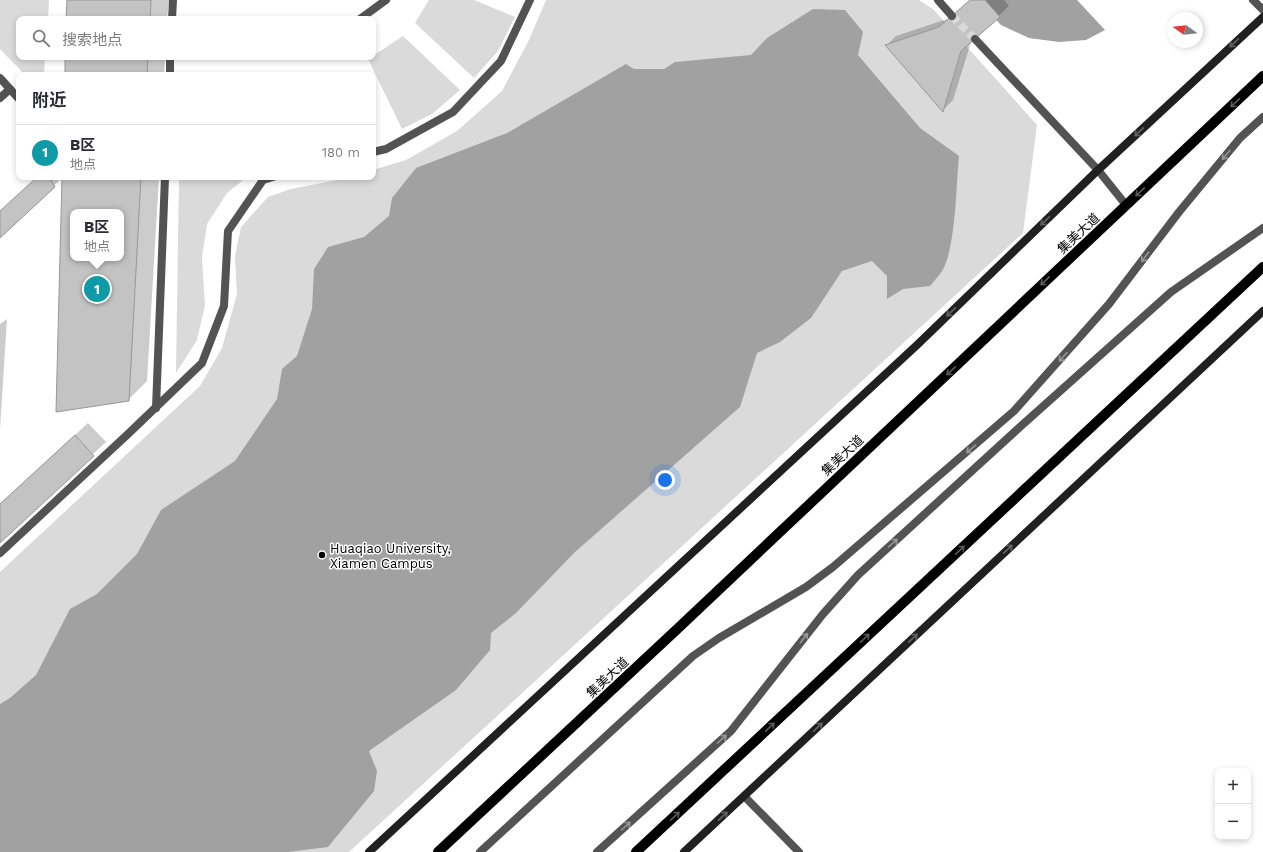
<!DOCTYPE html>
<html lang="zh">
<head>
<meta charset="utf-8">
<style>
  :root { --surface:#fff; --page:#f2f2f3; --text:#2b2b33; --muted:#7c7c81; --line:#e1e1e2; --accent:#7c3aed }
  body { margin:0; font-family:"Work Sans","Noto Sans SC",sans-serif; background:var(--page); color:var(--text) }
  .controls { position:absolute; right:12px; bottom:12px; display:grid; overflow:hidden; border-radius:8px; box-shadow:0 2px 6px #0003 }
  .controls button { width:36px; height:36px; display:grid; place-items:center; padding:0; border:0; border-bottom:1px solid var(--line); background:var(--surface); color:var(--text); font:20px sans-serif }
  .compass { position:absolute; left:1167px; top:12px; width:36px; height:36px; border-radius:50%; background:var(--surface); box-shadow:0 2px 6px #0003; rotate:285deg }
  .you { position:absolute; left:665px; top:480px; width:14px; height:14px; margin:-10px; border:3px solid #fff; border-radius:50%; background:#1a73e8; box-shadow:0 0 0 6px #1a73e833 }
  .badge { display:grid; place-items:center; width:26px; height:26px; border-radius:50%; background:var(--accent); color:#fff; font-size:13px; font-weight:700 }
  .pin { position:absolute; translate:-50% -50%; border:2px solid #fff; box-shadow:0 1px 4px #0006 }
  .popup { position:absolute; left:70px; top:209px; width:54px; height:52px; box-sizing:border-box; display:grid; place-content:center; border-radius:8px; background:var(--surface); filter:drop-shadow(0 1px 3px #0005); font-size:13px; white-space:nowrap; color:var(--muted) }
  .popup b { font-size:15px; color:var(--text) }
  .popup::after { content:''; position:absolute; left:50%; top:100%; margin-left:-8px; border:8px solid transparent; border-top-color:var(--surface) }
  .list { margin:0; padding:0; list-style:none }
  h2 { display:flex; justify-content:space-between; align-items:center; height:52px; margin:0; padding:0 16px; font-size:17px }
  h2 small { font-size:13px; font-weight:400; color:var(--muted) }
  .list li { display:grid; grid-template-columns:26px 1fr auto; gap:12px; align-items:center; box-sizing:border-box; height:56px; padding:0 16px; border-top:1px solid var(--line) }
  .list b { display:block; font-size:15px; white-space:nowrap }
  .list p { margin:0; font-size:13px; white-space:nowrap; color:var(--muted) }
  .list em { font-size:13px; font-style:normal; color:var(--muted) }
  .icon { flex:none; width:22px; height:22px; fill:none; stroke:currentColor; stroke-width:2; stroke-linecap:round; stroke-linejoin:round }
  .map { position:relative; flex:none; width:1263px; height:852px; overflow:hidden }
  .search { position:absolute; background:var(--surface); box-shadow:0 2px 6px #0003; left:16px; top:16px; width:360px; height:44px; display:flex; align-items:center; gap:10px; box-sizing:border-box; padding:0 14px; border-radius:8px; color:var(--muted); font-size:15px }
  .panel { position:absolute; background:var(--surface); box-shadow:0 2px 6px #0003; left:16px; top:72px; width:360px; height:108px; border-radius:8px }
  .map>svg:first-child { display:block }
  .green { fill:#dadada }
  .water { fill:#a1a1a1 }
  .shadow { fill:#0003; fill-rule:evenodd }
  .building { fill:#c3c3c3; stroke:#979797; fill-rule:evenodd }
  .lines { fill:none; stroke-linecap:round; stroke-linejoin:round }
  .street-tunnel { stroke:#d9d9d9; stroke-width:8; stroke-dasharray:8 4; stroke-linecap:butt }
  .lane { stroke:#535353; stroke-width:8 }
  .street { stroke:#535353; stroke-width:8 }
  .secondary { stroke:#202020; stroke-width:8 }
  .primary { stroke:#000; stroke-width:10 }
  .oneway { stroke:#636363 }
  .oneway2 { stroke:#595959 }
  .oneway3 { stroke:#989898 }
  .poi-dot { fill:#000; stroke:#fff; stroke-width:1.5 }
  .labels { text-anchor:middle; stroke-width:3; stroke-linejoin:round; paint-order:stroke }
  .street-label { font-size:13px; fill:#000; stroke:#fff }
  .poi-label { font-size:13px; fill:#000; stroke:#fff; text-anchor:start }
</style>
</head>
<body>
<div class="map">
<svg width="1263" height="852" viewBox="0 0 1263 852">
  <rect width="100%" height="100%" fill="#fff"/>
  <!-- green -->
  <g class="green">
    <polygon points="0,0 49,0 48,19 19,19 19,57 45,57 44,75 25,75 0,49"/>
    <polygon points="429,0 474,0 515,17 498,51 474,78 415,23"/>
    <polygon points="546,0 919,0 933,9 1037,125 1023,233 349,852 0,852 0,572 200,386 222,348 237,294 235,256 241,227 268,197 291,189 353,177 373,177 373,170 406,160 457,131 502,91 529,40"/>
    <polygon points="403,36 460,90 432,114 402,129 368,59"/>
    <polygon points="179,177 247,177 227,193 207,224 202,257 205,305 197,340 176,373"/>
  </g>
  <!-- water -->
  <g class="water">
    <polygon points="977,0 1077,0 1105,30 1086,40 1059,42 1029,38 1001,25"/>
    <path d="M813,9L845,10L863,32L858,55L920,128L959,156C956,185 956,248 942,271C939,276 934,281 930,286L903,289L887,299V276L872,261L842,271L811,318L780,342L757,353L740,407L575,552L516,613L491,633L490,650L456,690L369,751L377,771L374,791L328,847L288,852H0V704L10,698L36,675L70,609L97,594L137,554L161,510L235,461L277,399L282,369L297,356L312,309L314,269L328,247L364,237L389,216L392,198L416,168L507,133L626,64L634,69H664L675,62L751,55L767,38Z"/>
  </g>
  <!-- shadow -->
  <g class="shadow">
    <polygon points="68,0 169,0 167,19 67,19"/>
    <polygon points="970,0 1004,0 1009,6 971,42 953,100 943,110 886,46 896,36 950,18"/>
    <polygon points="66,57 165,57 164,75 66,75"/>
    <path d="M38,177H159L147,381L128,400L57,411L63,177L0,237V212ZM73,212H121V258H73Z"/>
    <polygon points="7,319 0,429 0,324"/>
    <polygon points="88,423 106,442 0,542 0,504"/>
  </g>
  <!-- building -->
  <g class="building">
    <polygon points="67,0 151,0 150,19 66,19"/>
    <polygon points="970,0 985,0 1000,17 961,51 943,112 885,45 939,27"/>
    <polygon points="65,57 148,57 147,75 65,75"/>
    <polygon points="37,177 49,177 55,187 0,238 0,211"/>
    <path d="M62,177H141L129,401L56,412ZM73,212H121V258H73Z"/>
    <polygon points="75,435 94,456 0,543 0,504"/>
  </g>
  <g class="lines">
    <!-- street-tunnel -->
    <polyline class="street-tunnel" points="952,16 975,39"/>
    <!-- lane -->
    <g class="lane">
      <polyline points="172,19 173,0"/>
      <polyline points="360,19 386,0"/>
      <polyline points="170,75 170,57"/>
      <polyline points="0,78 19,99"/>
      <polyline points="0,98 10,89"/>
      <polyline points="373,152 386,149 453,112 501,61 530,0"/>
      <polyline points="156,408 165,177"/>
      <polyline points="0,553 128,434 202,363 224,306 228,231 263,180 273,177"/>
      <polyline points="480,852 693,656 719,638 806,587 833,567 1014,411 1109,304 1179,212 1240,138 1263,117"/>
      <polyline points="597,852 731,731 823,614 858,575 1021,426 1171,292 1263,228"/>
    </g>
    <!-- street -->
    <g class="street">
      <polyline points="938,0 952,16"/>
      <polyline points="1253,0 1263,10"/>
      <polyline points="975,39 1098,170 1126,205"/>
      <polyline points="744,796 799,852"/>
    </g>
    <!-- secondary -->
    <g class="secondary">
      <polyline points="369,852 917,345 1098,170 1263,17"/>
      <polyline points="684,852 1263,311"/>
    </g>
    <!-- primary -->
    <g class="primary">
      <polyline points="438,852 673,633 1263,76"/>
      <polyline points="636,852 1263,267"/>
    </g>
  </g>
  <!-- one-way arrows -->
  <defs><path id="oneway-shaft" d="M-6 0H5M1.5-3L5.5 0L1.5 3" fill="none" stroke-width="1.6" stroke-linecap="round" stroke-linejoin="round"/></defs>
  <g class="oneway">
    <use href="#oneway-shaft" transform="translate(1234 43) rotate(137)"/>
    <use href="#oneway-shaft" transform="translate(1139 132) rotate(137)"/>
    <use href="#oneway-shaft" transform="translate(1045 221) rotate(136)"/>
    <use href="#oneway-shaft" transform="translate(951 312) rotate(136)"/>
    <use href="#oneway-shaft" transform="translate(1008 549) rotate(-43)"/>
    <use href="#oneway-shaft" transform="translate(913 638) rotate(-43)"/>
    <use href="#oneway-shaft" transform="translate(818 727) rotate(-43)"/>
    <use href="#oneway-shaft" transform="translate(723 816) rotate(-43)"/>
  </g>
  <g class="oneway2">
    <use href="#oneway-shaft" transform="translate(1235 103) rotate(137)"/>
    <use href="#oneway-shaft" transform="translate(1140 192) rotate(137)"/>
    <use href="#oneway-shaft" transform="translate(1045 281) rotate(137)"/>
    <use href="#oneway-shaft" transform="translate(951 371) rotate(137)"/>
    <use href="#oneway-shaft" transform="translate(960 550) rotate(-43)"/>
    <use href="#oneway-shaft" transform="translate(865 638) rotate(-43)"/>
    <use href="#oneway-shaft" transform="translate(770 727) rotate(-43)"/>
    <use href="#oneway-shaft" transform="translate(675 816) rotate(-43)"/>
  </g>
  <g class="oneway3">
    <use href="#oneway-shaft" transform="translate(1226 155) rotate(130)"/>
    <use href="#oneway-shaft" transform="translate(1145 257) rotate(127)"/>
    <use href="#oneway-shaft" transform="translate(1063 357) rotate(132)"/>
    <use href="#oneway-shaft" transform="translate(971 449) rotate(139)"/>
    <use href="#oneway-shaft" transform="translate(893 543) rotate(-42)"/>
    <use href="#oneway-shaft" transform="translate(804 638) rotate(-52)"/>
    <use href="#oneway-shaft" transform="translate(722 739) rotate(-42)"/>
    <use href="#oneway-shaft" transform="translate(626 826) rotate(-42)"/>
  </g>
  <!-- markers -->
  <circle class="poi-dot" cx="322" cy="555" r="4"/>
  <g class="labels">
    <!-- street labels -->
    <g class="street-label">
      <text transform="translate(1078 233) rotate(-43)" y="5">集美大道</text>
      <text transform="translate(842 455) rotate(-43)" y="5">集美大道</text>
      <text transform="translate(607 677) rotate(-43)" y="5">集美大道</text>
    </g>
    <!-- poi labels -->
    <g class="poi-label">
      <text x="330" y="553">Huaqiao University,<tspan x="330" dy="15">Xiamen Campus</tspan></text>
    </g>
  </g>
</svg>
<div class="controls">
<button>+</button>
<button>−</button>
</div>
<svg class="compass" viewBox="-18 -18 36 36"><path d="M0-13l5 13h-10z" fill="#e53935"/><path d="M0 13l5-13h-10z" fill="#7c7c81"/></svg>
<div class="you"></div>
<div class="pin badge" style="left:97px;top:289px;background:#0f9aa8">1</div>
<div class="popup"><b>B区</b>地点</div>
<div class="search"><svg class="icon" aria-label="search" viewBox="0 0 24 24"><circle cx="10" cy="10" r="6"/><path d="M15 15l6 6"/></svg>搜索地点</div>
<section class="panel">
<h2>附近<small></small></h2>
<ul class="list">
<li><span class="badge" style="background:#0f9aa8">1</span><div><b>B区</b><p>地点</p></div><em>180 m</em></li>
</ul>
</section>
</div>
</body>
</html>
